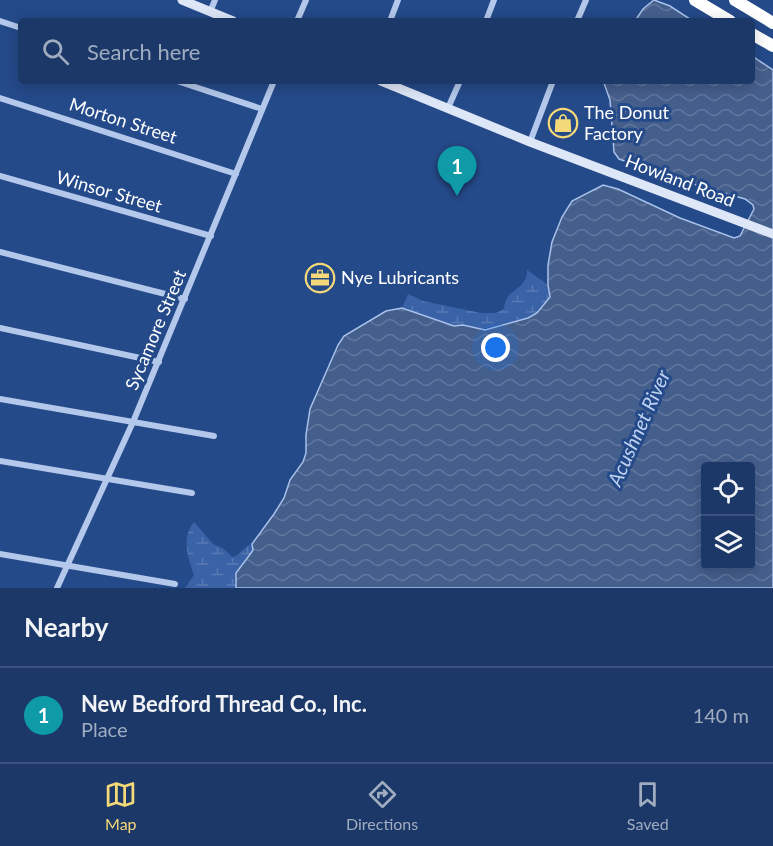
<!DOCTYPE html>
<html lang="en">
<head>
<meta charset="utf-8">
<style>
  :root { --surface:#1c3868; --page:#294371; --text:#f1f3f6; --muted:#a0acc0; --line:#3a527c; --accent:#f3d977 }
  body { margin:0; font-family:Lato,sans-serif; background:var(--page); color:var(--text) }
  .controls { position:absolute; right:18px; bottom:18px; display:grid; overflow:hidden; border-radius:6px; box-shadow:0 3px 15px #0003 }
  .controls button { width:54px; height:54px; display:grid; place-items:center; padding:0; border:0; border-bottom:2px solid var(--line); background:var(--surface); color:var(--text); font:30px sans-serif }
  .you { position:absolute; left:496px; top:348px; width:21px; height:21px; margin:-15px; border:4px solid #fff; border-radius:50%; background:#1a73e8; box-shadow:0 0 0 9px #1a73e833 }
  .badge { display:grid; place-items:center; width:39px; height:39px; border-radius:50%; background:var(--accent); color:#fff; font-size:20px; font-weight:700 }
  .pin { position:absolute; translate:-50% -50px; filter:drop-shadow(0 2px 3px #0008) }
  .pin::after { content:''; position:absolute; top:32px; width:21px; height:18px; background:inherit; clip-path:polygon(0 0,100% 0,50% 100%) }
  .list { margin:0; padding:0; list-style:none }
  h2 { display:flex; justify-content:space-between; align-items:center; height:78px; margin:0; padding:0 24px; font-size:26px }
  h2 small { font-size:20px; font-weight:400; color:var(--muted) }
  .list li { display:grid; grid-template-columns:39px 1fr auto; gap:18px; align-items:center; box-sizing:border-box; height:96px; padding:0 24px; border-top:2px solid var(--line) }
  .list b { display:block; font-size:22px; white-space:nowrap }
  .list p { margin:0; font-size:20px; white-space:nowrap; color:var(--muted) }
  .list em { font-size:20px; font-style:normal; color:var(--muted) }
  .icon { flex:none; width:33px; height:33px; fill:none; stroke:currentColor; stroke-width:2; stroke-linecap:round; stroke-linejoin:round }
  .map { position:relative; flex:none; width:773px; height:588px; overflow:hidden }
  .search { position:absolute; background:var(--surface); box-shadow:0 3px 15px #0003; left:18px; right:18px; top:18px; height:66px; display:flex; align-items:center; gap:15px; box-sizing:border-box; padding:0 21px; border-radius:6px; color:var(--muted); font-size:22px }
  .sheet { height:174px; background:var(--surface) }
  nav { display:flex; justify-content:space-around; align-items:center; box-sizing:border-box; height:84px; border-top:2px solid var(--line); background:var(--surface); font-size:16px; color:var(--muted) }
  nav a { display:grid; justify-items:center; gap:3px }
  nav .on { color:var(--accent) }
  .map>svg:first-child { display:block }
  .wetland { fill:url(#wetland-marsh) }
  .water { fill:url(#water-waves); stroke:#a7c1ea; stroke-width:1.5; fill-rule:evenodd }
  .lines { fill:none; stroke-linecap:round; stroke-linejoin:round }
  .minor { stroke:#b3c8ea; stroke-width:6 }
  .secondary { stroke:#dee7f8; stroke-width:9 }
  .motorway { stroke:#fff; stroke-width:12 }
  .labels { text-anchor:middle; stroke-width:6; stroke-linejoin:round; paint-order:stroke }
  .poi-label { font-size:18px; fill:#fff; stroke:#254a8a; text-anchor:start }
  .street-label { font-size:18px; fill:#fff; stroke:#254a8a }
  .water-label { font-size:20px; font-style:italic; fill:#bfd2f1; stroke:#254a8a }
</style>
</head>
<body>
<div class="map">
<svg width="773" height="588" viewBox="0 0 773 588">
  <defs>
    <pattern id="wetland-marsh" width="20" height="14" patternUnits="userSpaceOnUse" patternTransform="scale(1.5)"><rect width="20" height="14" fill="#3a62a7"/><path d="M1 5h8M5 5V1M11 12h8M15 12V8" fill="none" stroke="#587ab4"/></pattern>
    <pattern id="water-waves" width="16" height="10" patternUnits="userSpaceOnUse" patternTransform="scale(1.5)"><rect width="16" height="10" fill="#455f8d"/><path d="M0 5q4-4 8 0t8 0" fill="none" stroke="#61779e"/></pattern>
  </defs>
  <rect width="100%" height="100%" fill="#254a8a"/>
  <!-- wetland -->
  <g class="wetland">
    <path d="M527,270L548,285L550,293L548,302L537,313L528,318L479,330L463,326H454L402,308L408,294L423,301L481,313H496L504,309C506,290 517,293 525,280C527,277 527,273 527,270Z"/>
    <path d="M194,522L213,544L224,549L232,557C241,555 244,546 252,544L253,550C244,565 236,569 236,588H185L194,575C188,557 181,538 194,522Z"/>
  </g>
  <!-- water -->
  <g class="water">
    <polygon points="654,0 670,6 693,21 635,21 643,9"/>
    <path d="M752,56L773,70V588H236V573L251,553L253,550L252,544L274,514L284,498L290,480L303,462L306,453V435L310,409L338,345L344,336L386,311L402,308L454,326L463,325L485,330L528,318L537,313L550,297L548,285V265L552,242L562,217L572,201L603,185L618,189L680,218L734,238L740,236L754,209L753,205L745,199L683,181L619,159L614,152L610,100L604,83L605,81H752ZM706,466H750V566H706Z"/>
  </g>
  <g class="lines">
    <!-- minor -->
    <g class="minor">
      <polyline points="210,12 215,0"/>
      <polyline points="0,21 21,28"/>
      <polyline points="297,21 306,0"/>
      <polyline points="390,21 398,0"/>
      <polyline points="486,21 494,0"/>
      <polyline points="577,21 586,0"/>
      <polyline points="177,81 262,109"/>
      <polyline points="0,98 236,174"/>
      <polyline points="448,108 460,81"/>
      <polyline points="530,142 553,81"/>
      <polyline points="0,176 211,236"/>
      <polyline points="0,252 185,299"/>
      <polyline points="0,328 159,362"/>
      <polyline points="0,399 214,436"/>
      <polyline points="0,461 192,493"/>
      <polyline points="0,554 175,584"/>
      <polyline points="57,588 133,422 274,81"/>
    </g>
    <!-- secondary -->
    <g class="secondary">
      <polyline points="182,0 233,21"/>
      <polyline points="381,81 530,142 773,234"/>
    </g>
    <!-- motorway -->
    <g class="motorway">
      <polyline points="695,0 730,21"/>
      <polyline points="735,0 773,23"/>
      <polyline points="752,34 773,46"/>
    </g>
  </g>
  <!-- icons -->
  <defs>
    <g id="shop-ring" transform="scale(1.5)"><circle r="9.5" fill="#254a8a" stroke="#f3d977" stroke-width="1.5"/><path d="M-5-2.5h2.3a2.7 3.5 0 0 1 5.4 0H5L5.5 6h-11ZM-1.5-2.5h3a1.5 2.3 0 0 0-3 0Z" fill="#f3d977"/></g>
    <g id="office-ring" transform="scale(1.5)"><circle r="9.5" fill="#254a8a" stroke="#f3d977" stroke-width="1.5"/><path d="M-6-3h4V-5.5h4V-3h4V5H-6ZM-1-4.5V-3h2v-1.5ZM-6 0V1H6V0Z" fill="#f3d977"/></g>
  </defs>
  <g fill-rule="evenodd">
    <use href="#shop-ring" x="563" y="123"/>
    <use href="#office-ring" x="320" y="278"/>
  </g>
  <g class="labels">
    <!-- poi labels -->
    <g class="poi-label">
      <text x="584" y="119">The Donut<tspan x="584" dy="21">Factory</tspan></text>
      <text x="341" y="284">Nye Lubricants</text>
    </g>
    <!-- street labels -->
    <g class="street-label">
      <text transform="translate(123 121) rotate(18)" y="6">Morton Street</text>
      <text transform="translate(680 181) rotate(21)" y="6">Howland Road</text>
      <text transform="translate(109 192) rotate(16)" y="6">Winsor Street</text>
      <text transform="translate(156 330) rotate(-67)" y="6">Sycamore Street</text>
    </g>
    <!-- water labels -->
    <g class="water-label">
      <text transform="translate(639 428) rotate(-66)" y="7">Acushnet River</text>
    </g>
  </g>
</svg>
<div class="controls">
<button><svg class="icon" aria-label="locate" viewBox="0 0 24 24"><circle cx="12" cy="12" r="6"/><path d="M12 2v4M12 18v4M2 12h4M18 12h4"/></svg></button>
<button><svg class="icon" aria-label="layers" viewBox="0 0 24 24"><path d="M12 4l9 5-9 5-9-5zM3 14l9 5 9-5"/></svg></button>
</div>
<div class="you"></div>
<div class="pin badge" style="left:457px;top:196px;background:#0f9aa8">1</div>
<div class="search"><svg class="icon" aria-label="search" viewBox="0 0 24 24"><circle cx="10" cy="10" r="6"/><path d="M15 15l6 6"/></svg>Search here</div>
</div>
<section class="sheet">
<h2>Nearby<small></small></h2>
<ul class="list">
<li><span class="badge" style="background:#0f9aa8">1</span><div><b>New Bedford Thread Co., Inc.</b><p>Place</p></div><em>140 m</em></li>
</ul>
</section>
<nav>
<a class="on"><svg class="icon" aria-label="map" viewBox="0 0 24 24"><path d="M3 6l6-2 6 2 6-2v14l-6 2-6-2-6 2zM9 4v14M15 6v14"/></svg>Map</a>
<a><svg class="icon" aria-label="directions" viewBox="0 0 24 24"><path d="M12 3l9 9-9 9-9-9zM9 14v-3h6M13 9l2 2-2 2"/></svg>Directions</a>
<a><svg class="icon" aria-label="saved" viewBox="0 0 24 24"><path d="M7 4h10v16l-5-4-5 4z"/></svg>Saved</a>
</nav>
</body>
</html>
